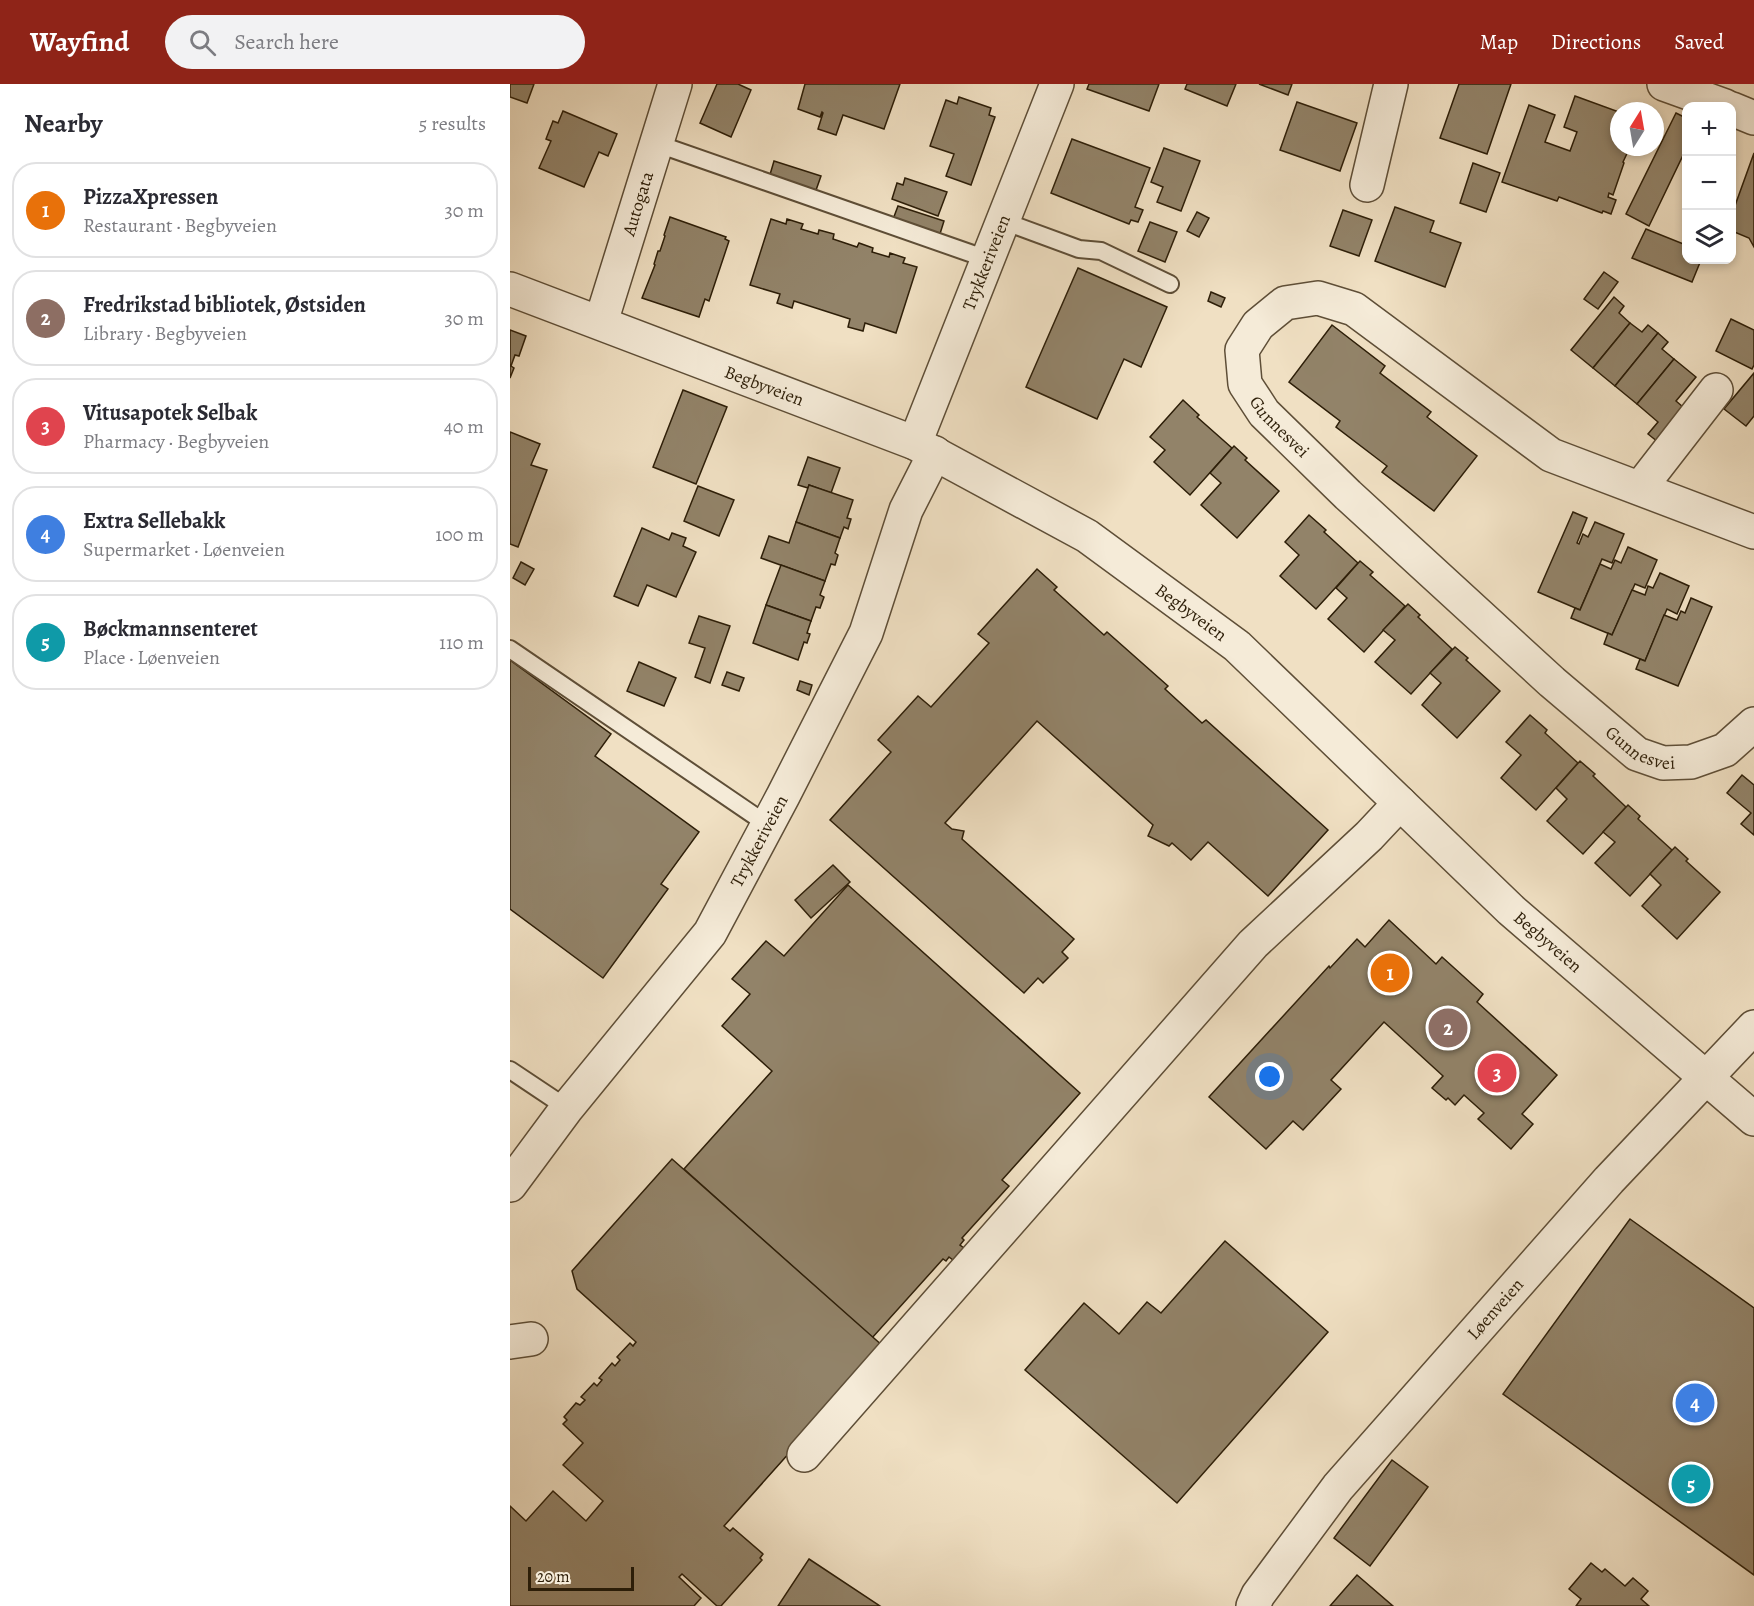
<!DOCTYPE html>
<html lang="en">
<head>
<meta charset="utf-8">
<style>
  :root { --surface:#fff; --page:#f2f2f3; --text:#2b2b33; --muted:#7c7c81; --line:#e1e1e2; --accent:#8f2418 }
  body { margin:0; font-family:Alegreya,serif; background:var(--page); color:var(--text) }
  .controls { position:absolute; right:18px; top:18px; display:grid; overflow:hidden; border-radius:12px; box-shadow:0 3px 9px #0003 }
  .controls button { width:54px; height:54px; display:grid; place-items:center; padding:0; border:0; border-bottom:2px solid var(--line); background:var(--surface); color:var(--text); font:30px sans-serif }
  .compass { position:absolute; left:1100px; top:18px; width:54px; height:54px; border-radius:50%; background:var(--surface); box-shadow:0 3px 9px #0003; rotate:11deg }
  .scale { position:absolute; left:18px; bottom:15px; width:106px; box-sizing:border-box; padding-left:6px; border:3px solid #2d1e08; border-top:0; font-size:16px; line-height:21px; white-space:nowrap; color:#2d1e08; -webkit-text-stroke:4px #f5ebd8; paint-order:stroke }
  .you { position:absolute; left:760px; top:993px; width:21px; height:21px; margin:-15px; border:4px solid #fff; border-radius:50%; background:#1a73e8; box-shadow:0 0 0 9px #1a73e833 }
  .badge { display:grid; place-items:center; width:39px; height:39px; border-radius:50%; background:var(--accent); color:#fff; font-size:20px; font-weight:700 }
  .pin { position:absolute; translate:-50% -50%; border:3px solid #fff; box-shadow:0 2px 6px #0006 }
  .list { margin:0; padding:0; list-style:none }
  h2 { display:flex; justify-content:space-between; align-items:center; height:78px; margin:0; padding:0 24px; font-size:26px }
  h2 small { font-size:20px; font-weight:400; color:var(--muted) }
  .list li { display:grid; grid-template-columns:39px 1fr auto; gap:18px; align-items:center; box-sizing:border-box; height:96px; margin:0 12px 12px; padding:0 12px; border:2px solid var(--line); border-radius:24px }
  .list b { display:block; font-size:22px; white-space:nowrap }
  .list p { margin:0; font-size:20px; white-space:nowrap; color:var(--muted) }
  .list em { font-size:20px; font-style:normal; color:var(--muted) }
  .icon { flex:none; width:33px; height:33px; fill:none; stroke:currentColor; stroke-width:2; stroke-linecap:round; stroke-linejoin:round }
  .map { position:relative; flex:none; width:1244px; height:1522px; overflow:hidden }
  header { display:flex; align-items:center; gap:36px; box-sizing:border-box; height:84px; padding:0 30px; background:var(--accent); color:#fff }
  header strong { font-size:28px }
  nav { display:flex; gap:33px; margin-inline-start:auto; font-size:21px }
  .search { width:420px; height:54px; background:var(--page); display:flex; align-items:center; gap:15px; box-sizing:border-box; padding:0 21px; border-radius:33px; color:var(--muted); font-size:22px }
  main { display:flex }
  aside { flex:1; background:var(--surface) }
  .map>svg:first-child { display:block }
  .building { fill:#928369; stroke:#2d1e08; stroke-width:1.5 }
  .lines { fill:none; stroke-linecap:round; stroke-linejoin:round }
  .service-casing { stroke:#5e4e37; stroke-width:20 }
  .minor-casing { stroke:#5e4e37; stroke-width:36 }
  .tertiary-casing { stroke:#5e4e37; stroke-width:36 }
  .service { stroke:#f5ebd8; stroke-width:16 }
  .minor { stroke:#f5ebd8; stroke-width:33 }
  .tertiary { stroke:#f5ebd8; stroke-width:33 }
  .labels { text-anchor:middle; stroke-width:4.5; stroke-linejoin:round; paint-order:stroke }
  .street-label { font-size:18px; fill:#2d1e08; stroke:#f5ebd8 }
</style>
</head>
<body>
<header>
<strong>Wayfind</strong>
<div class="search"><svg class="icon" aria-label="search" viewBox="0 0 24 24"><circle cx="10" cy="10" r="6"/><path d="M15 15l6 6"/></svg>Search here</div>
<nav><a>Map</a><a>Directions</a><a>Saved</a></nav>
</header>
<main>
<aside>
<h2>Nearby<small>5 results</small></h2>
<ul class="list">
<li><span class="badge" style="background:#e8710a">1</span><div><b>PizzaXpressen</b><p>Restaurant · Begbyveien</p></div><em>30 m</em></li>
<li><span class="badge" style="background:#8d6e63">2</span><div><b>Fredrikstad bibliotek, Østsiden</b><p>Library · Begbyveien</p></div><em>30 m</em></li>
<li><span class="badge" style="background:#e0444e">3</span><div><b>Vitusapotek Selbak</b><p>Pharmacy · Begbyveien</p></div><em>40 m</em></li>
<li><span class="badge" style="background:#3f7fe0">4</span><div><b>Extra Sellebakk</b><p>Supermarket · Løenveien</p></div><em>100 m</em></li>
<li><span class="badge" style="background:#0f9aa8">5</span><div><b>Bøckmannsenteret</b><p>Place · Løenveien</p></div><em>110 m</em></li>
</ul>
</aside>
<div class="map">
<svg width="1244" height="1522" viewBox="0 0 1244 1522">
  <rect width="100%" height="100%" fill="#f0e0c3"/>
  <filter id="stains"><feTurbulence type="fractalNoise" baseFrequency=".00333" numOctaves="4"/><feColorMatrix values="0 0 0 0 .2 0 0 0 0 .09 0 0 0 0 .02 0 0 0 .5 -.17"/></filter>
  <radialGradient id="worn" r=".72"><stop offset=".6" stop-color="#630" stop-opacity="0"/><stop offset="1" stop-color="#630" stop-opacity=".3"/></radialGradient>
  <!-- building -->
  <g class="building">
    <polygon points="0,0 24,0 17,19 0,13"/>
    <polygon points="207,0 228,0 241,6 221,53 190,39"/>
    <polygon points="295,0 390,0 374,45 333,31 326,51 308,45 313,29 312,28 310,33 288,25"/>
    <polygon points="579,0 649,0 639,27 577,5"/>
    <polygon points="677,0 726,0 717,22 675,5"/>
    <polygon points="749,0 782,0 778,11"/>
    <polygon points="949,0 1001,0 977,70 930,54"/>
    <polygon points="1065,12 1109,28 1109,63 1120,63 1113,78 1114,79 1103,111 1099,109 1098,113 1106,116 1101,130 1093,127 1092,129 1049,113 1047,117 992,98 1019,21 1045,31 1035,58 1060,67 1067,48 1054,43"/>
    <polygon points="449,13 481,24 479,31 485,33 461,101 436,92 444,70 420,62 436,16 447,20"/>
    <polygon points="787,18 847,39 830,87 770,66"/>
    <polygon points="53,27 107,50 98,72 89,68 74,103 29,84 41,57 36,55 43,37 48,39"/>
    <polygon points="1166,29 1176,34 1176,65 1139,142 1116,130"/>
    <polygon points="562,55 640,84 625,123 633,126 628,138 621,136 619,140 541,109"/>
    <polygon points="654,64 690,77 671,127 647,118 653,103 641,98"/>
    <polygon points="1244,69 1244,163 1239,154 1222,147 1222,130"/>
    <polygon points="264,77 311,92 305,109 259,94"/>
    <polygon points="963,79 990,89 976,128 950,119"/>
    <polygon points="395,94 437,108 428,132 382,115 387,99 393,101"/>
    <polygon points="388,122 434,137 429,153 382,138"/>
    <polygon points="885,123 924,137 920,148 951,159 935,203 865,177"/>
    <polygon points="833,126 862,136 849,172 820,162"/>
    <polygon points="687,128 699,134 689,153 677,147"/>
    <polygon points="160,133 216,153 215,155 219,157 199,217 195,215 189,233 132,214 145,181 144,180 148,167 150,167 155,152 154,151"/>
    <polygon points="261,135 276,140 277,135 293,140 291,145 308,150 309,146 324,150 323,155 347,163 349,159 363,164 362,168 379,173 380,169 395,174 393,179 407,183 386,249 355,239 353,247 338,243 340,235 284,217 282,224 267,219 270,210 240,201"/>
    <polygon points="640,138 667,148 655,178 628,167"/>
    <polygon points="1136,145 1176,161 1176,176 1191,176 1182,198 1122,174"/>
    <polygon points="568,184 657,223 631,283 614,275 587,335 516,303"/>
    <polygon points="1094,188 1108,198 1088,225 1074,215"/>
    <polygon points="701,208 715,214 711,223 698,217"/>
    <polygon points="1104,213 1114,222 1109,229 1120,239 1083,284 1061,266"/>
    <polygon points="1221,235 1244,246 1244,281 1242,285 1206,267"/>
    <polygon points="1120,239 1132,248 1138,241 1148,249 1105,302 1083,284"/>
    <polygon points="822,241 875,282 870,289 921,328 917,333 967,372 924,427 872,388 877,382 826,343 830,337 779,298"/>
    <polygon points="0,246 16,252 9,272 5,271 1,282 4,284 0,294"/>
    <polygon points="1148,249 1158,258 1152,265 1164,275 1127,320 1105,302"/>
    <polygon points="1164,275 1186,293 1166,317 1180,329 1153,362 1138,350 1148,338 1127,320"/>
    <polygon points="1244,289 1244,332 1236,342 1214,325"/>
    <polygon points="173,306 217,323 186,400 143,383"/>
    <polygon points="673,316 689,331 687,333 722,364 680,411 644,378 655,366 640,353"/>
    <polygon points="0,348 30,360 21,381 37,386 8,463 0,460"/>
    <polygon points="724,362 737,374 735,376 769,407 727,454 691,421 711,399 700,389"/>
    <polygon points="298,373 330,384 321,409 299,401 298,404 288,401"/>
    <polygon points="299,401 343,416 337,434 341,435 338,445 334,443 330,454 286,438"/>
    <polygon points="188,402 224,416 209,452 174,437"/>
    <polygon points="1063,428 1077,434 1067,459 1069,460 1073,450 1078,453 1085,438 1114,450 1102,479 1092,475 1070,526 1028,508"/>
    <polygon points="799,431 816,446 814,448 848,479 806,525 770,492 789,471 775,458"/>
    <polygon points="286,438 330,454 325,469 328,471 325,481 321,480 315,497 251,474 259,452 279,459"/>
    <polygon points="132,444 159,456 162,449 176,454 173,462 186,468 166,513 137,501 128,522 104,512"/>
    <polygon points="1118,463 1147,476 1135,504 1125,500 1102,551 1061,534 1065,524 1070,526 1090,480 1101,485 1105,476 1111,479"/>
    <polygon points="850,477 863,488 860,491 895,522 854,568 818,535 837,514 826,504"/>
    <polygon points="11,478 24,485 15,501 3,494"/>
    <polygon points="271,481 315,497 310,511 314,513 310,524 306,523 301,537 256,521"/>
    <polygon points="527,485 547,503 544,506 594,551 597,548 658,602 655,605 692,639 696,636 818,746 758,812 698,758 681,776 662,759 659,762 638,752 643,741 527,637 435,739 442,745 454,747 452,755 564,855 552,868 558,874 533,899 528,894 514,909 320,736 381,668 368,656 408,612 421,623 479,559 468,550"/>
    <polygon points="1150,489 1179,502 1167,530 1157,525 1135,577 1094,560 1098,549 1102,551 1122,506 1135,511 1138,502 1143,504"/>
    <polygon points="1181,514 1202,523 1168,602 1126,585 1130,575 1135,577 1154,531 1167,536 1171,527 1175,529"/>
    <polygon points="898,520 910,531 908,533 942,565 901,610 865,578 885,556 873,546"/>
    <polygon points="256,521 301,537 297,549 300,550 297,559 294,558 288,576 243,559"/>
    <polygon points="189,532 220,542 200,599 185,593 195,564 179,559"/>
    <polygon points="945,563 958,574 956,576 990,607 947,654 912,621 931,599 920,589"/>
    <polygon points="0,576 101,650 85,672 189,748 151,800 158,805 93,894 0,825"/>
    <polygon points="129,578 166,594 154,622 117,607"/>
    <polygon points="217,588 234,594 229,607 212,601"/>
    <polygon points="290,597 302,601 299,611 287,606"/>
    <polygon points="1020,631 1037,646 1035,649 1068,679 1026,726 991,694 1011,671 996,658"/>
    <polygon points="1070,677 1085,690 1083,692 1116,723 1073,770 1037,737 1057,715 1046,704"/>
    <polygon points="1232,691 1244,701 1244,751 1231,740 1241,729 1217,709"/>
    <polygon points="1118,721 1130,732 1128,735 1162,766 1120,812 1085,779 1105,758 1093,748"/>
    <polygon points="1165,763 1178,775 1176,777 1210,808 1167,855 1132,822 1151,801 1140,790"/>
    <polygon points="323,781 340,798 301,834 285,816"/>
    <polygon points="338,801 570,1009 492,1096 499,1102 452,1154 454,1156 450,1161 454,1164 443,1176 439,1173 436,1177 433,1175 362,1254 174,1085 262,987 212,942 240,910 222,895 256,857 274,872"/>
    <polygon points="879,836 926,880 932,873 973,910 967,918 1047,991 1012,1030 1023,1040 1001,1065 968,1035 974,1029 954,1011 945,1021 938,1014 936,1016 922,1004 933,992 874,938 821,996 831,1005 793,1046 783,1037 756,1065 699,1013 819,882 820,884 847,855 855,863"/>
    <polygon points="162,1075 374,1263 214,1442 220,1447 223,1444 253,1470 250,1474 252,1476 211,1522 207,1522 172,1490 169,1493 191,1514 184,1522 0,1522 0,1422 16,1437 43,1407 76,1437 93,1417 53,1381 73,1359 53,1340 57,1336 54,1333 66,1319 70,1321 75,1316 71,1313 84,1299 87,1302 92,1296 89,1294 102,1279 105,1282 110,1276 107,1273 120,1259 123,1262 126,1258 67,1205 62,1187"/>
    <polygon points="1120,1135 1244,1224 1244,1491 993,1310"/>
    <polygon points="715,1157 818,1248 667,1419 515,1286 574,1219 609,1250 637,1218 651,1229"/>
    <polygon points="882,1376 918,1403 860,1482 824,1454"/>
    <polygon points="299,1475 370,1522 268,1522"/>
    <polygon points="1081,1479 1092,1488 1095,1485 1115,1502 1123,1494 1138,1507 1131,1515 1139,1522 1066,1522 1071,1515 1059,1505"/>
    <polygon points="847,1491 883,1522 820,1522"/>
  </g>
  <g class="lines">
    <!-- service casing -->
    <g class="service-casing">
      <g id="service">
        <polyline points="145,59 477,175"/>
        <polyline points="493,137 569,165 591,167 660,200"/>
        <polyline points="0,565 258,741"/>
        <polyline points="0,986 57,1024"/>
      </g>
    </g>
    <!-- minor casing -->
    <g class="minor-casing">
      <g id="minor">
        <polyline points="1154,0 1215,22"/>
        <polyline points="1222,25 1244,34"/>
        <polyline points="857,101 881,0"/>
        <path id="s1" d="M91,238L165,0"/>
        <path id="s2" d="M405,359L547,0"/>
        <polyline points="1130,404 1206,306"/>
        <path id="s3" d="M1244,448L1041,371L844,225L808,214L775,219L748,241L732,266L735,300L754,329L838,411L1042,598L1127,670L1153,679L1181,678L1215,666L1244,640"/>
        <path id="s4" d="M0,1101L57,1024L200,849L273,712L356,549L396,426L425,369"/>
        <polyline points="0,1258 21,1255"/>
        <polyline points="294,1371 743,860 859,752 890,719"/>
        <path id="s5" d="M743,1522L748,1511L828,1403L1099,1096L1244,943"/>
      </g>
    </g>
    <!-- tertiary casing -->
    <g class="tertiary-casing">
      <g id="tertiary">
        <path id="s6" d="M0,205L405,359L577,452L727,562L1001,826L1244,1035"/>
      </g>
    </g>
    <!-- service -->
    <use href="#service" class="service"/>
    <!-- minor -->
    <use href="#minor" class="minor"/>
    <!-- tertiary -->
    <use href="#tertiary" class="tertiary"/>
  </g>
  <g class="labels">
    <!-- street labels -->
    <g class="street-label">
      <text dy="6" stroke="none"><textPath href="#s1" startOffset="124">Autogata</textPath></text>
      <text dy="6" stroke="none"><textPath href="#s2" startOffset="194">Trykkeriveien</textPath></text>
      <text dy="6" stroke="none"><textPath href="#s6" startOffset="272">Begbyveien</textPath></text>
      <text dy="6" stroke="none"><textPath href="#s3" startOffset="687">Gunnesvei</textPath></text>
      <text dy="6" stroke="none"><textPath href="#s6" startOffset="758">Begbyveien</textPath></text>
      <text dy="6" stroke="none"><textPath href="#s3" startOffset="1173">Gunnesvei</textPath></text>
      <text dy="6" stroke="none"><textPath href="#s4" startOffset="426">Trykkeriveien</textPath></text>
      <text dy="6" stroke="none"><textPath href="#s6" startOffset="1244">Begbyveien</textPath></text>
      <text dy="6" stroke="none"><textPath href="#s5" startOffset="384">Løenveien</textPath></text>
    </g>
  </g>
  <rect width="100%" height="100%" filter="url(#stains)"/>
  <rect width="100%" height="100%" fill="url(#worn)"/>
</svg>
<div class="controls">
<button>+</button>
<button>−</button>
<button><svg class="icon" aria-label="layers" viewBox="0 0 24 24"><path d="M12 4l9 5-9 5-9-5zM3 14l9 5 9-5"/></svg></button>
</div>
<svg class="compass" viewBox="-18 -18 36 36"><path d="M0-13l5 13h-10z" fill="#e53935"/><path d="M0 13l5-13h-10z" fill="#7c7c81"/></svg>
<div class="scale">20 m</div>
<div class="you"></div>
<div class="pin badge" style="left:880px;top:889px;background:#e8710a">1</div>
<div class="pin badge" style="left:938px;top:944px;background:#8d6e63">2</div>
<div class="pin badge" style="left:987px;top:989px;background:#e0444e">3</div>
<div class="pin badge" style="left:1185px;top:1319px;background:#3f7fe0">4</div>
<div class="pin badge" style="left:1181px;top:1400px;background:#0f9aa8">5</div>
</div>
</main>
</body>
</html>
